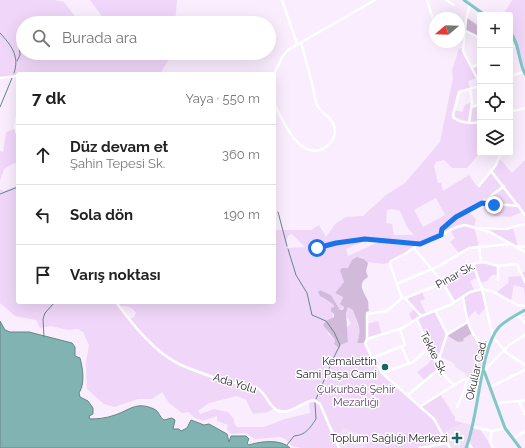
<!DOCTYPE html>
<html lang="tr">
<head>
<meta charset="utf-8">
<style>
  :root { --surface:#fff; --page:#f6f6f6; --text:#222; --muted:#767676; --line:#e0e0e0 }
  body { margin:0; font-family:Raleway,sans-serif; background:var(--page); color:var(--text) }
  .controls { position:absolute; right:12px; top:12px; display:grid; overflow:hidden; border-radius:4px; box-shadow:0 4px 16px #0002 }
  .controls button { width:36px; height:36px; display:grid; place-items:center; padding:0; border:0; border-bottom:1px solid var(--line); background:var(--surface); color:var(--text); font:20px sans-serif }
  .compass { position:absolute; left:429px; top:12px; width:36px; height:36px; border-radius:50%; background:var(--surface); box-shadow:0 4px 16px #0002; rotate:251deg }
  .stop { position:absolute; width:12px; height:12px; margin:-9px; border:3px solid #1a73e8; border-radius:50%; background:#fff }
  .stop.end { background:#1a73e8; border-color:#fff; box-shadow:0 1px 4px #0008 }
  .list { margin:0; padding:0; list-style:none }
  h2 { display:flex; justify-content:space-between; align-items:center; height:52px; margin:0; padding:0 16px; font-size:17px }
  h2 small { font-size:13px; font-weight:400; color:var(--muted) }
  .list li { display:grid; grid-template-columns:26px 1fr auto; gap:12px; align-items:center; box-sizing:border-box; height:60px; padding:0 16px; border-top:1px solid var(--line) }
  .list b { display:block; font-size:15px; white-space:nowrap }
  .list p { margin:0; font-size:13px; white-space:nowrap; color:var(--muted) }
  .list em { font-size:13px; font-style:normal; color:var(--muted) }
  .icon { flex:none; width:22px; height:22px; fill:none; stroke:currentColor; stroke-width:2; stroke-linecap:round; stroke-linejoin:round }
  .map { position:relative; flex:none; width:525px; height:448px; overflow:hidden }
  .search { position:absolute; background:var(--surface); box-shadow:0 4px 16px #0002; left:16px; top:16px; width:260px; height:44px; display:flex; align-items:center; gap:10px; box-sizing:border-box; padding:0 14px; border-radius:22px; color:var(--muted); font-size:15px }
  .panel { position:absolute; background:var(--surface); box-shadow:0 4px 16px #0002; left:16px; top:72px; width:260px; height:232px; border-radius:4px }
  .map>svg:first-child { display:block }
  .built { fill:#f0dff6 }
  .green { fill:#f0d7f9; fill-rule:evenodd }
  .forest { fill:#d2badb }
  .water { fill:#81b3b2; stroke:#668788 }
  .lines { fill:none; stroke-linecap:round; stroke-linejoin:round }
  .stream { stroke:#668788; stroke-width:1 }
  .minor { stroke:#fff; stroke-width:2.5 }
  .major { stroke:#80c7c7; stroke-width:3 }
  .route { stroke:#1a73e8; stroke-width:5 }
  .poi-dot { fill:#176565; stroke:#fff; stroke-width:1.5 }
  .labels { text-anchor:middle; stroke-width:3; stroke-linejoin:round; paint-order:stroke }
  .street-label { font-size:11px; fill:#262127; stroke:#fff }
  .poi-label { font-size:11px; fill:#262127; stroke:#fff; text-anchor:end }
  .park-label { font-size:11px; fill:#61406d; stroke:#fff }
</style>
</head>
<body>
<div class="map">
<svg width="525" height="448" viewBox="0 0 525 448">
  <rect width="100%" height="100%" fill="#f9edfe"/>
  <!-- built -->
  <g class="built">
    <polygon points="472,333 478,343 488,350 483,376 467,378 466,374 454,366 455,364 440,356 447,334"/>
    <polygon points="464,423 473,425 466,448 432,448 432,446 442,433"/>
    <polygon points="343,428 366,437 364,448 339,448 335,440"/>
  </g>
  <!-- green -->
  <g class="green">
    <polygon points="0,0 54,0 64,2 80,23 23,23 23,53 172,54 160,74 18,74 18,76 0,78"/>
    <polygon points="90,0 177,0 175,23 107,23"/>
    <polygon points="512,0 525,0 525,74 518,49 510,32 510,15 503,15"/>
    <path d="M463,48L472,67L480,64V84L477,78L468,81L470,89L459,92L453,110L462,112L465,105L472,102V107L480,104V153L467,168H452L444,160L436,162L434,166L438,183H441L443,191L469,175L476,185L479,186L500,159L512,173L525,160V215L522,212L510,217L494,216V205L482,203L469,212L476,219L474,227L479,246L469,248L459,253L450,242L455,238L450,230L420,244L391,262L384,264L367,262C359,252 353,260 348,268H342L344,282L335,293L343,297L340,303L344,307L342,310H340L331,295L320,290L318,292L322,298L333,304L334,307L331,308C337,320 325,326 328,333C329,336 333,337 335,340L334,344L337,346L348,342L347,327L351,324C348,316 344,318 348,307L353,309L361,334L357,343H365L379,369L421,406L440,394L455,417V421L464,423L442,433L448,443L419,448H364L366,437L343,428L335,440L339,448H301L292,446L285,439L280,437L255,439L246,433L232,434L227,430L228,425L217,421V416L203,421L195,418L188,412L182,413L169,403L162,392L152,399H138L114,407L104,404L87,389L86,362L89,345L83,332L78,329L68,330L51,326L40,328L36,320L15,316L0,303V189L4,191L18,185V302H274V230H311L319,225L326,237L335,224L346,217L363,216L386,195L405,183L440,142L453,78L452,70L459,49ZM436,198L445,215L423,227L414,210ZM392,209L400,211L407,227L414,235H394L392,224L386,223L387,210ZM292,234L305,247L288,248L286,243L288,236ZM369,239L381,241L348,256L346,249ZM123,306C129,306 133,308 136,313L134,317L130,319L120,307ZM237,396L246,400L253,414L268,412L274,408L286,412L309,401L310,413L285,419L264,427H237L234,423V419L228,412L214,409L200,414L198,411L209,403Z"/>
    <polygon points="18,113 18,164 14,163 4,169 0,181 0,151 3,152 6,132 15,129"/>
    <polygon points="481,227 513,228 518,246"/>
    <polygon points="481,262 498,266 498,275 492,275 487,281 480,283 478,277 470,281 474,290 482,289 486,307 479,315 475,311 467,319 463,297 454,302 443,283 461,270"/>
    <polygon points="525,272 525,295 524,288 514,285 511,301 496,293 509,282 508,277 521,276 520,273"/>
    <polygon points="422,292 425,299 420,301 426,314 435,310 447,334 438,362 440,368 425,381 417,372 428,364 434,355 417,320 413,322 409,314 415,308 405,298"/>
    <polygon points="378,321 382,336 367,339 367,324"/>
    <polygon points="473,427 479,428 493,448 466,448"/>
  </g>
  <!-- forest -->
  <g class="forest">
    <polygon points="466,17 480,27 480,38 464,30"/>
    <path d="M357,257L364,259L368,263L366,271L368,277C357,284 363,290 367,299C369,301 368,308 369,311L366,312L367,339L365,343H357C363,328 357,323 353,310L348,307L346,313L348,342L340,345L339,348L334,344L335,340L323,325L326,321L334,317V314L331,311V308L334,307L333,304L320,296L318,292L320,290L331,295L340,310H343L344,307L340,304L343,297L335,293L344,282L340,270L342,268H348L352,260Z"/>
    <polygon points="468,322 472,333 463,339 464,341 458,342 448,336"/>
  </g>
  <!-- water -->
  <path class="water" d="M0,321L5,330L10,332H29L72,343L75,347V356L80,358C83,369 85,384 79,393L80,397L88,401L93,408V414L89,416L90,419C98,419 107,418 115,415C130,410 136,401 154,409C160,412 159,417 164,420L172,418L175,420L173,429H179L181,431L187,428L191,420L204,425L209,424L227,434L229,442L231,436H246L249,439L247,443L249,445C261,441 281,439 290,448H0Z"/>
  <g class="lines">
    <!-- stream -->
    <g class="stream">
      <path d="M0,33C11,45 20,56 14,73"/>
      <polyline points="17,61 20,55 19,39 23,34"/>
      <polyline points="0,107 12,78"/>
      <polyline points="0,194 18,187"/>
      <polyline points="278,212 287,246"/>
      <polyline points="288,249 296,275 307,293 312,315 326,321 334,332 340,345 332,361"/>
      <polyline points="44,337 43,319 45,313 55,302"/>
      <polyline points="316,399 331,364"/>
      <path d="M287,445L294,436C306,435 310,428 316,419L315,403"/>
    </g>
    <!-- minor -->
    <g class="minor">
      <polyline points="282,0 297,44"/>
      <polyline points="427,0 432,16"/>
      <polyline points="446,0 454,5"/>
      <polyline points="470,4 466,20 463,51 480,84"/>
      <polyline points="464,30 480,38"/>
      <polyline points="510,47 517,45"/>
      <polyline points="472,67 480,64"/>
      <polyline points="274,74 282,57 288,50 375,0"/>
      <polyline points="510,76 524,72"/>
      <polyline points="0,78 18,76"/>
      <path d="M480,86L459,92L453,115L454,118C462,123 471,124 480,122"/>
      <path d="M274,103C282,120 301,164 326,147C330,144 335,138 335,132C335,117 322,116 317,105C315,100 314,93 313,87C309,72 305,57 301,42"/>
      <polyline points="510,105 512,111"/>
      <polyline points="472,107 480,104"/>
      <polyline points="510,112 525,108"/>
      <polyline points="18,113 15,126 18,138"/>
      <polyline points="469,123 472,102 470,89"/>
      <polyline points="491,171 525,215"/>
      <polyline points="479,186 496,165 501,153"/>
      <polyline points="483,203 519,206"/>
      <polyline points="480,228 506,229 525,224"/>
      <path d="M441,235L442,229C461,213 484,203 504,186"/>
      <polyline points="419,244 405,254 391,261 390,264 402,298 405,298 421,316"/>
      <polyline points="479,246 481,262"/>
      <polyline points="518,246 525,247"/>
      <polyline points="317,248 336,243 365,239 420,244 457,227 465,225 490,232 525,252"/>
      <polyline points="414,248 443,283 454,302"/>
      <polyline points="473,264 482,289 493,337 507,353 525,365"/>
      <polyline points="498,266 498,280"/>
      <polyline points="397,284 439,266 469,248 510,244"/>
      <path d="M463,297C467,320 468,335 488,350"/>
      <polyline points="402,298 387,311 367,314 367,339 365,343 372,358 382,373 434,419 450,448"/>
      <polyline points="405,298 443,283 461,270 476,263 484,262 498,266 517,264 525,282"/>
      <path d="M116,302C133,325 155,353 181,365C195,371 210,376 224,381C235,384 247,384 257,388C267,393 269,409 280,411C290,414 303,402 314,400L320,404L339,448"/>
      <polyline points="435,310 447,334"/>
      <polyline points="515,316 520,317 525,323"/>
      <path d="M417,320C424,333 441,380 454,384"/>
      <polyline points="447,334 468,322"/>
      <polyline points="367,339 403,328 421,316 450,305 470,292 482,289 494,292 517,305 525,306"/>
      <polyline points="402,347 409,364"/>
      <polyline points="372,358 405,345 400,329"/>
      <polyline points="438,362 447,334"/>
      <polyline points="484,371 509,345 525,335"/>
      <polyline points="382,373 413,362 430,347"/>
      <polyline points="490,387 525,370"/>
      <polyline points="408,395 440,368"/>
      <polyline points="519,402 525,414"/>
      <path d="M497,404C509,400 514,403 525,400"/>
      <polyline points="421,406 464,379 483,376"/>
      <polyline points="457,407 464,391 467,378"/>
      <polyline points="473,427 492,431 505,428"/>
      <polyline points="492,431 490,442 493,448"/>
      <polyline points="513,439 525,431"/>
      <polyline points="468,443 472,448"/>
      <polyline points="419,448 448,443"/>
    </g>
    <!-- major -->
    <g class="major">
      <polyline points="464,0 485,15"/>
      <path d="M510,32C520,44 518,61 525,74"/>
      <polyline points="484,371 505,428 520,448"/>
      <path d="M466,448C479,417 480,348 499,327C506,320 516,315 525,310"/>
    </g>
  </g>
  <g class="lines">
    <!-- route -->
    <polyline class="route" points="317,248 336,243 365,239 420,244 441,235 442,229 456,217 482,203 494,205"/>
  </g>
  <!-- markers -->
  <g class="poi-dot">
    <circle cx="385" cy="367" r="4"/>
    <path d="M455 432h4v4h4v4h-4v4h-4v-4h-4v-4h4z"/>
  </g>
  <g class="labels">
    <!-- street labels -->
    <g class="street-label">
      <text transform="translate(455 275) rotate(-29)" y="4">Pınar Sk.</text>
      <text transform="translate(434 353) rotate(63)" y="4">Tekke Sk.</text>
      <text transform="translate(476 370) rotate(-77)" y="4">Okullar Cad.</text>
      <text transform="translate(235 383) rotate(17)" y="4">Ada Yolu</text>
    </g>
    <!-- poi labels -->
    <g class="poi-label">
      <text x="377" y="365">Kemalettin<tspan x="377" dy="13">Sami Paşa Cami</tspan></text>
      <text x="448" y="442">Toplum Sağlığı Merkezi</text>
    </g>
    <!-- park labels -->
    <g class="park-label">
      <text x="356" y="393">Çukurbağ Şehir<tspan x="356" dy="13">Mezarlığı</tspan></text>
    </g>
  </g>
</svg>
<div class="controls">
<button>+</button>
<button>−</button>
<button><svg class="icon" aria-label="locate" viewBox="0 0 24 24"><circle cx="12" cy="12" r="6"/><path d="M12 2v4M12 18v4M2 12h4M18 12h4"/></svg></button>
<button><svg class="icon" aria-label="layers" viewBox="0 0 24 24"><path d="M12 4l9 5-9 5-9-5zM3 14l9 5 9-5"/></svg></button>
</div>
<svg class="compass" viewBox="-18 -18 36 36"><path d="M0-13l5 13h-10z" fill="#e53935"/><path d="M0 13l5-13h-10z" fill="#767676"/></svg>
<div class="stop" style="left:317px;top:248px"></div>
<div class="stop end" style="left:494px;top:205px"></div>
<div class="search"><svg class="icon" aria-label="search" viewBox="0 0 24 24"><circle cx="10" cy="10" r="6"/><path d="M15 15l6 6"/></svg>Burada ara</div>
<section class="panel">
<h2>7 dk<small>Yaya · 550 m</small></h2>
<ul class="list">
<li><svg class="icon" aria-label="ahead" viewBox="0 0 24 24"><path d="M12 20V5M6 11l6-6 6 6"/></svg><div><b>Düz devam et</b><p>Şahin Tepesi Sk.</p></div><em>360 m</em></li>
<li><svg class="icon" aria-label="left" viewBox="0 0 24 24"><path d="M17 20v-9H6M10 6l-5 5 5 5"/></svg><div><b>Sola dön</b></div><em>190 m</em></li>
<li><svg class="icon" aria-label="arrive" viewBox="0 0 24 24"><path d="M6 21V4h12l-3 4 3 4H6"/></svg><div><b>Varış noktası</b></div></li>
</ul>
</section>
</div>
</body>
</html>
